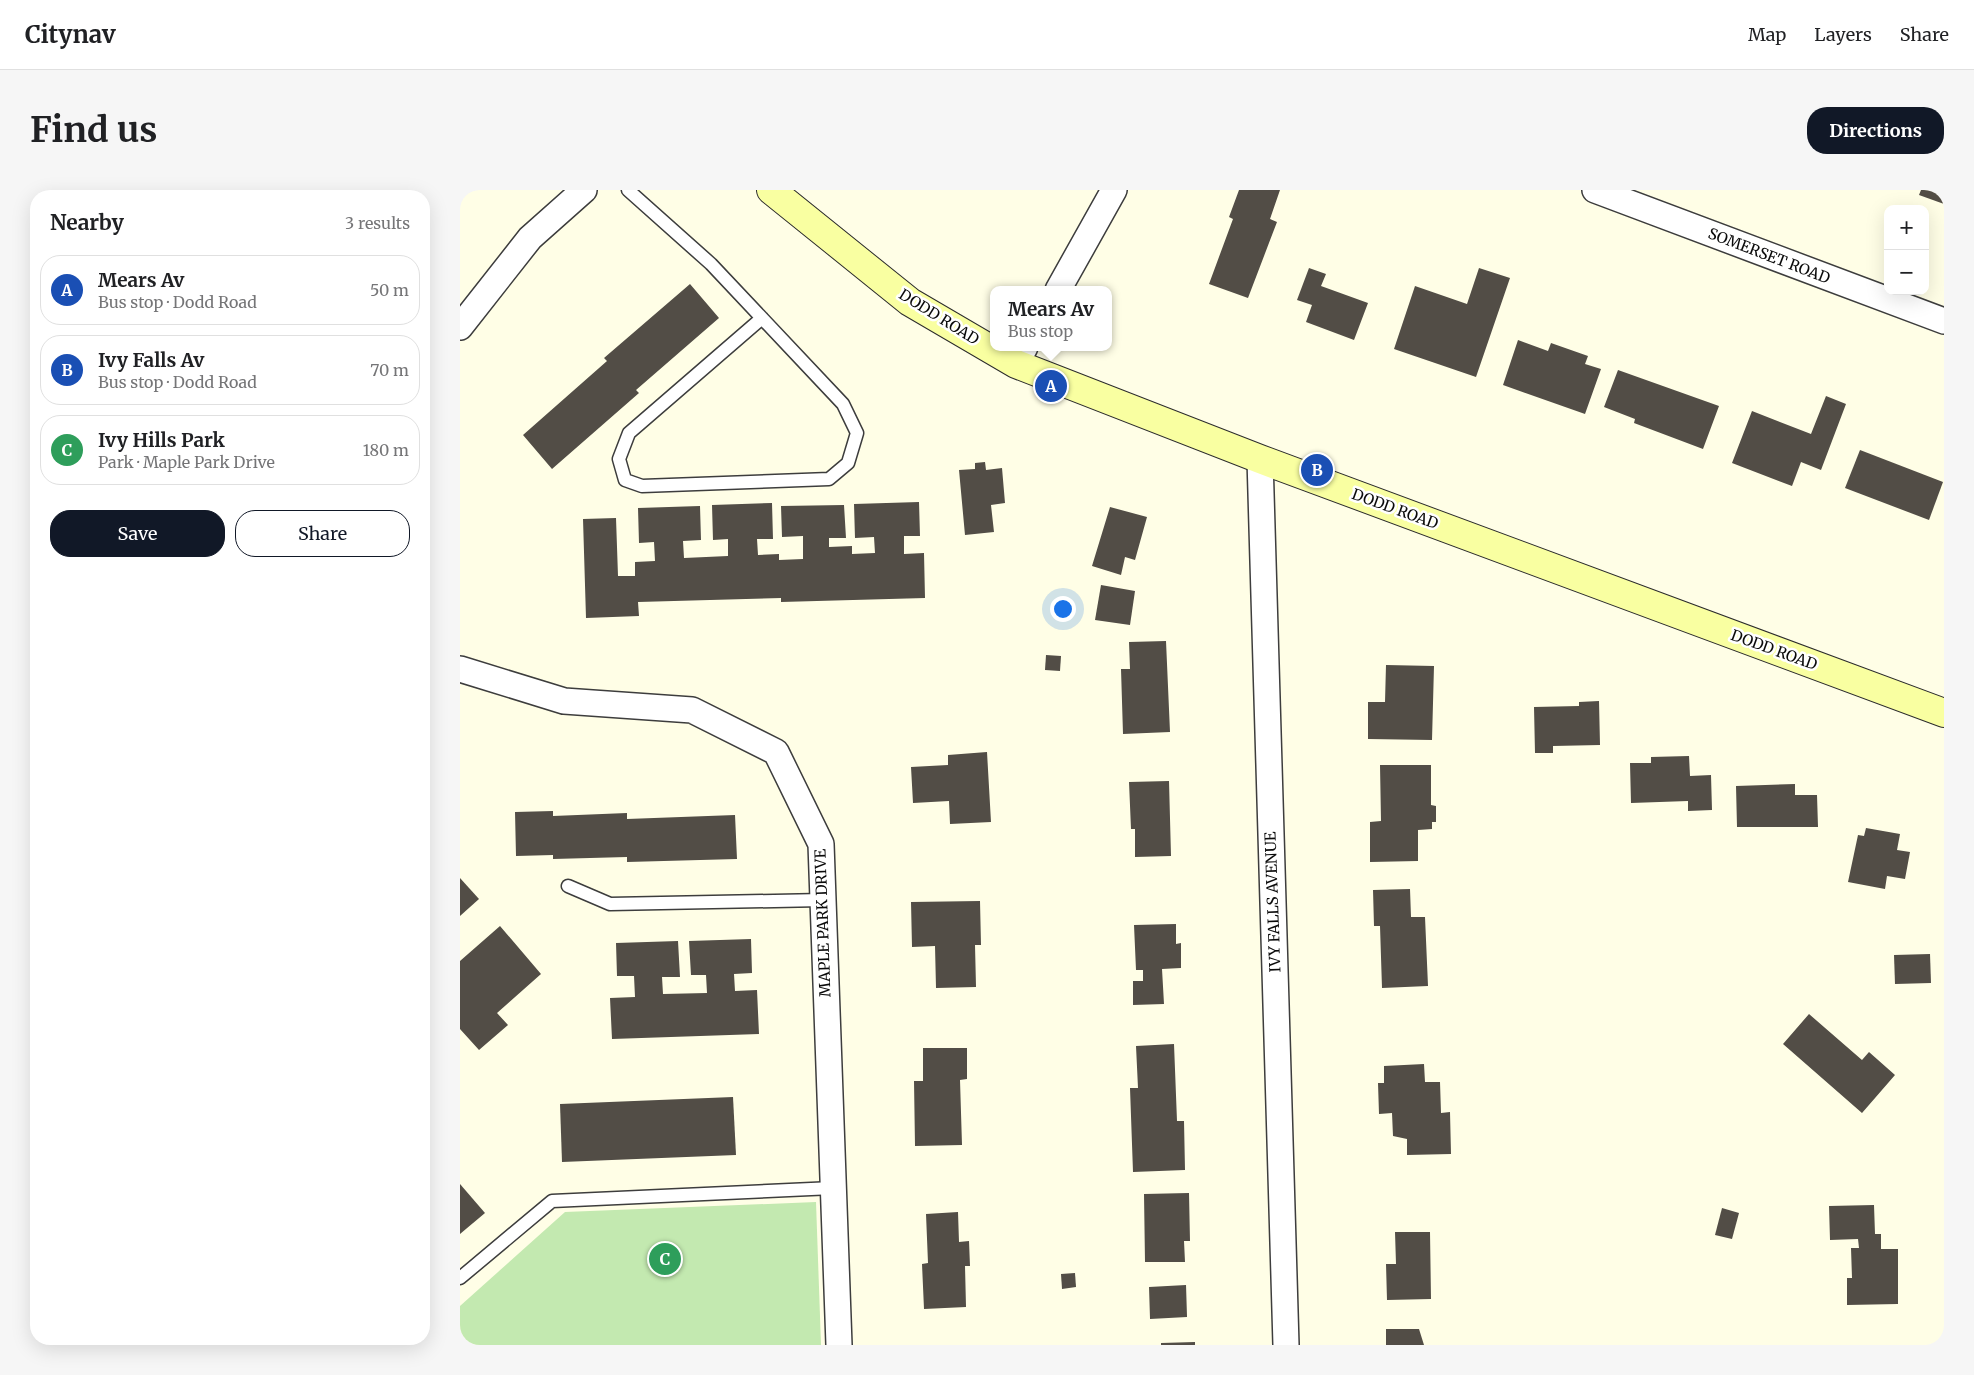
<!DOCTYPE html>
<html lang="en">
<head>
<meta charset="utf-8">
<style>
  :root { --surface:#fff; --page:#f6f6f6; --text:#202124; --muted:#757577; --line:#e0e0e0; --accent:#111827 }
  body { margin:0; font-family:Merriweather,serif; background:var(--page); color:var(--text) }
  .controls { position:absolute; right:15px; top:15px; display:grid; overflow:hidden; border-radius:10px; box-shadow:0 5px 20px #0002 }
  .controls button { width:45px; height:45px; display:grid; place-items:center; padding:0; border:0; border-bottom:1px solid var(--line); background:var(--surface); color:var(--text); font:25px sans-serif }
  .you { position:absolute; left:602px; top:418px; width:18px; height:18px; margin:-12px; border:4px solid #fff; border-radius:50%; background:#1a73e8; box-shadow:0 0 0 8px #1a73e833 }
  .badge { display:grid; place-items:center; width:32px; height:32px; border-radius:50%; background:var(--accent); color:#fff; font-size:16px; font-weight:700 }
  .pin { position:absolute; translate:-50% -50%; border:2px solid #fff; box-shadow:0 1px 5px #0006 }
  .popup { position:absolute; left:530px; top:96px; width:122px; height:65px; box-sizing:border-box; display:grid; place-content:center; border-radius:10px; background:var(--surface); filter:drop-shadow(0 1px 4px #0005); font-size:16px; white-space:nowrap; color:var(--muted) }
  .popup b { font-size:19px; color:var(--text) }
  .popup::after { content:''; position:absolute; left:50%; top:100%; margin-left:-10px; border:10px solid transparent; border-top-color:var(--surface) }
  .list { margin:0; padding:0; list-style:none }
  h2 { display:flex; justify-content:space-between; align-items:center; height:65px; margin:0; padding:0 20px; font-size:21px }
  h2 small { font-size:16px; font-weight:400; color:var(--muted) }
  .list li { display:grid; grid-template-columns:32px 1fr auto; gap:15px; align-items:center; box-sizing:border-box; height:70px; margin:0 10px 10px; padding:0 10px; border:1px solid var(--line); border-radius:20px }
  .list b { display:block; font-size:19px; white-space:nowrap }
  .list p { margin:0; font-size:16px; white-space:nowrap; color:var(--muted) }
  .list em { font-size:16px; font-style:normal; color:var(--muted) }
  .actions { display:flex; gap:10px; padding:15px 20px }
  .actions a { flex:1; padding:11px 0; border:1px solid var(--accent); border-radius:20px; text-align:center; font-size:18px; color:var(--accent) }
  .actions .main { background:var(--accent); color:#fff }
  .map { position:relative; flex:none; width:1484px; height:1155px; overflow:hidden; border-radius:20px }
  header { display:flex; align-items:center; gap:30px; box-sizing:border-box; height:70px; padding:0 25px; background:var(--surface); border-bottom:1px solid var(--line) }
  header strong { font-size:24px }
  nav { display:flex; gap:28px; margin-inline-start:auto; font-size:18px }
  .intro { display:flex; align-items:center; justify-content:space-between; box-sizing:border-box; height:120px; padding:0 30px }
  h1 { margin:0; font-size:35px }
  .button { padding:12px 22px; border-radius:20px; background:var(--accent); color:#fff; font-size:18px; font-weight:700 }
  main { display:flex; gap:30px; padding:0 30px }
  aside { flex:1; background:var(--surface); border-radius:20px; box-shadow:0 5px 20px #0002 }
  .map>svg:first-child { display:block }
  .green { fill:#c3e9b0 }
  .building { fill:#524d46 }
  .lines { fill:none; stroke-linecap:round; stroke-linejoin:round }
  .service-casing { stroke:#3d3d3d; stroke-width:15 }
  .minor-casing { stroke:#3d3d3d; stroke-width:28 }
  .secondary-casing { stroke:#2c2c2c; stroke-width:30 }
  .service { stroke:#fff; stroke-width:12 }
  .minor { stroke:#fff; stroke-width:25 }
  .secondary { stroke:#f9ffa1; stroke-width:28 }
  .labels { text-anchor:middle; stroke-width:5; stroke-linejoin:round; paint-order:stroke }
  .street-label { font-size:15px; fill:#0a0a0a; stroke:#fff }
</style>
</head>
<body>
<header>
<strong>Citynav</strong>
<nav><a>Map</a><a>Layers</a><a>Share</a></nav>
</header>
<div class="intro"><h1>Find us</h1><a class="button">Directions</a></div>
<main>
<aside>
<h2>Nearby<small>3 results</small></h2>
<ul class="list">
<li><span class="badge" style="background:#1a4fb4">A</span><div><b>Mears Av</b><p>Bus stop · Dodd Road</p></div><em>50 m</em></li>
<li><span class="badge" style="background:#1a4fb4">B</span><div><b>Ivy Falls Av</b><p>Bus stop · Dodd Road</p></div><em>70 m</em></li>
<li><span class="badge" style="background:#2e9e5b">C</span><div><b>Ivy Hills Park</b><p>Park · Maple Park Drive</p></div><em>180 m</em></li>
</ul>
<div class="actions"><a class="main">Save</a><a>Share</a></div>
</aside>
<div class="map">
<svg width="1484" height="1155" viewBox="0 0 1484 1155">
  <rect width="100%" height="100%" fill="#fffee6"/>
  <!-- green -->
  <polygon class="green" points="356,1012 361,1155 0,1155 0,1116 105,1022"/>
  <!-- building -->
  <g class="building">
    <polygon points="779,0 820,0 810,29 817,32 788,108 749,94 773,29 769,27"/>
    <polygon points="1461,0 1484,0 1484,14 1459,5"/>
    <polygon points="849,78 866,84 861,96 908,113 894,150 846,132 852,115 837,110"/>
    <polygon points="1019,78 1050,88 1016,187 934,159 955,96 1007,114"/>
    <polygon points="230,94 259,128 176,200 179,203 92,279 63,245 147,171 144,168"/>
    <polygon points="1058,150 1088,161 1091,153 1128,166 1125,174 1141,179 1125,224 1043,195"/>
    <polygon points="1158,180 1259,216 1243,259 1174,233 1175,229 1144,217"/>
    <polygon points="1366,206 1386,214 1361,280 1341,272 1332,296 1272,273 1292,221 1351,244"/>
    <polygon points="1400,260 1483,292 1469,330 1385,298"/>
    <polygon points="525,272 526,280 542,278 545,313 531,315 534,342 505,345 499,280 515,279 515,273"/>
    <polygon points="459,312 460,346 444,346 444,364 464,363 465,408 321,412 321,408 178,412 179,426 126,428 123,329 156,328 158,386 175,386 175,372 195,371 194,352 179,353 178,318 240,316 241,350 223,351 224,368 268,366 268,349 253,350 252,315 312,313 313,349 297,349 298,365 319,364 319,370 343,369 343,346 322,347 321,316 384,315 386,348 369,348 369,357 392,356 392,364 415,363 414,347 395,348 394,314"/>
    <polygon points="650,317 687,327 675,370 665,367 661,385 632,376"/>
    <polygon points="641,395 675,401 670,435 635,430"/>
    <polygon points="706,451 710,542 663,544 661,479 670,479 669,452"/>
    <polygon points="586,465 601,466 600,481 585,480"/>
    <polygon points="926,475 974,476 972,550 908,549 908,512 925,512"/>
    <polygon points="1139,511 1140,555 1093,556 1093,563 1075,563 1074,517 1119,516 1119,512"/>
    <polygon points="527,562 531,632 490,634 489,611 453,613 451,577 488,575 488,565"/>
    <polygon points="1229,566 1230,586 1251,585 1252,620 1228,621 1228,611 1171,613 1170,573 1191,573 1191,567"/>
    <polygon points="920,575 971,575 971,615 976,616 976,632 972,632 972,639 958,640 958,671 910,672 910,632 921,631"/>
    <polygon points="709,591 711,666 675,667 675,639 671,639 669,592"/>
    <polygon points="1335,594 1335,605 1357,605 1358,637 1277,637 1276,596"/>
    <polygon points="93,621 93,626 167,623 167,629 275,625 277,669 167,672 167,667 93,669 93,665 56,666 55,622"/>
    <polygon points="1406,638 1440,644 1437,660 1450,662 1445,689 1427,686 1425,699 1388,692 1398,645 1404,646"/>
    <polygon points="0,688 19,709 0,726"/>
    <polygon points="950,699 951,727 965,727 968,796 922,798 920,736 914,736 913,700"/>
    <polygon points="520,711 521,755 515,755 516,797 476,798 475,756 452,757 451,712"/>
    <polygon points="716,734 716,754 721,753 721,778 702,779 704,814 673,815 673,791 683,791 683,780 676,780 674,735"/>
    <polygon points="40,736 81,784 37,823 48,835 19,860 0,839 0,771"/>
    <polygon points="291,749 292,783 274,784 275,801 297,800 299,844 152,849 150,808 175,807 174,786 157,786 156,753 218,751 220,787 202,787 203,804 247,803 246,785 231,785 229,751"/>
    <polygon points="1470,764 1471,793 1435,794 1434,765"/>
    <polygon points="1349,824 1402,870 1409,862 1435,885 1402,923 1323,854"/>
    <polygon points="714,854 717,931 724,931 725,980 673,982 670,898 678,898 676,856"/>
    <polygon points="463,858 507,858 507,889 500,890 502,955 455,956 454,891 463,891"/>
    <polygon points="964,874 965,892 980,892 981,923 990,922 991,964 947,965 947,949 933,946 932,923 919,924 918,893 924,893 924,876"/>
    <polygon points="273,907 276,965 102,972 100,914"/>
    <polygon points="0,994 25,1023 0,1044"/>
    <polygon points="729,1003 730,1051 724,1051 725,1072 685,1072 684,1004"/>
    <polygon points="1414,1015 1415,1044 1421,1044 1421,1059 1438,1059 1438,1114 1387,1115 1387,1088 1392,1088 1391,1058 1399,1058 1398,1049 1370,1050 1369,1016"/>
    <polygon points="1262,1018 1279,1023 1272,1049 1255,1045"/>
    <polygon points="498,1022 499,1052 509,1051 510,1076 505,1076 506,1117 464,1119 462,1074 468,1073 466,1024"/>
    <polygon points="935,1042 970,1042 971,1109 927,1110 926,1074 936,1074"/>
    <polygon points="615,1083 616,1097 602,1099 601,1084"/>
    <polygon points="726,1095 727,1127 690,1129 689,1097"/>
    <polygon points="926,1139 959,1139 964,1155 926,1155"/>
    <polygon points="735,1152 735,1155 701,1155 701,1153"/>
  </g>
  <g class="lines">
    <!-- service casing -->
    <g class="service-casing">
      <g id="service">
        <polyline points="168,0 251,74 383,214 397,243 388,273 369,289 182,296 165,290 159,269 169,243 302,128"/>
        <polyline points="108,696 150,714 363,710"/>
        <polyline points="0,1088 92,1011 373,998"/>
      </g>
    </g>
    <!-- minor casing -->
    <g class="minor-casing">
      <g id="minor">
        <polyline points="1135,0 1484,131"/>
        <polyline points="598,100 654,0"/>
        <polyline points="0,137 70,48 124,0"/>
        <polyline points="556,174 565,157"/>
        <polyline points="800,269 826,1155"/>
        <polyline points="0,479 104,511 232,520 316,562 361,654 379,1155"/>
      </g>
    </g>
    <!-- secondary casing -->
    <g class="secondary-casing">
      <polyline id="secondary" points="311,0 450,112 556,174 800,269 1484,523"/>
    </g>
    <!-- service -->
    <use href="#service" class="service"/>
    <!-- minor -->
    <use href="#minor" class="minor"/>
    <!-- secondary -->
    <use href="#secondary" class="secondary"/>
  </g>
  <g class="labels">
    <!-- street labels -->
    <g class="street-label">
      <text transform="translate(1309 66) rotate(21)" y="5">SOMERSET ROAD</text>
      <text transform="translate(479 127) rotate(32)" y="5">DODD ROAD</text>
      <text transform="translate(935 319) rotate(20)" y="5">DODD ROAD</text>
      <text transform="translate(1314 460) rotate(20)" y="5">DODD ROAD</text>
      <text transform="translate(813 712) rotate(-92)" y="5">IVY FALLS AVENUE</text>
      <text transform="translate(363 733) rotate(-92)" y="5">MAPLE PARK DRIVE</text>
    </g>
  </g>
</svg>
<div class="controls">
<button>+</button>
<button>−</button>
</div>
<div class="you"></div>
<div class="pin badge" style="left:591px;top:196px;background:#1a4fb4">A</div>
<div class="popup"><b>Mears Av</b>Bus stop</div>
<div class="pin badge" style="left:857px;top:280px;background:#1a4fb4">B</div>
<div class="pin badge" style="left:205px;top:1069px;background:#2e9e5b">C</div>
</div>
</main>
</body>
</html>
